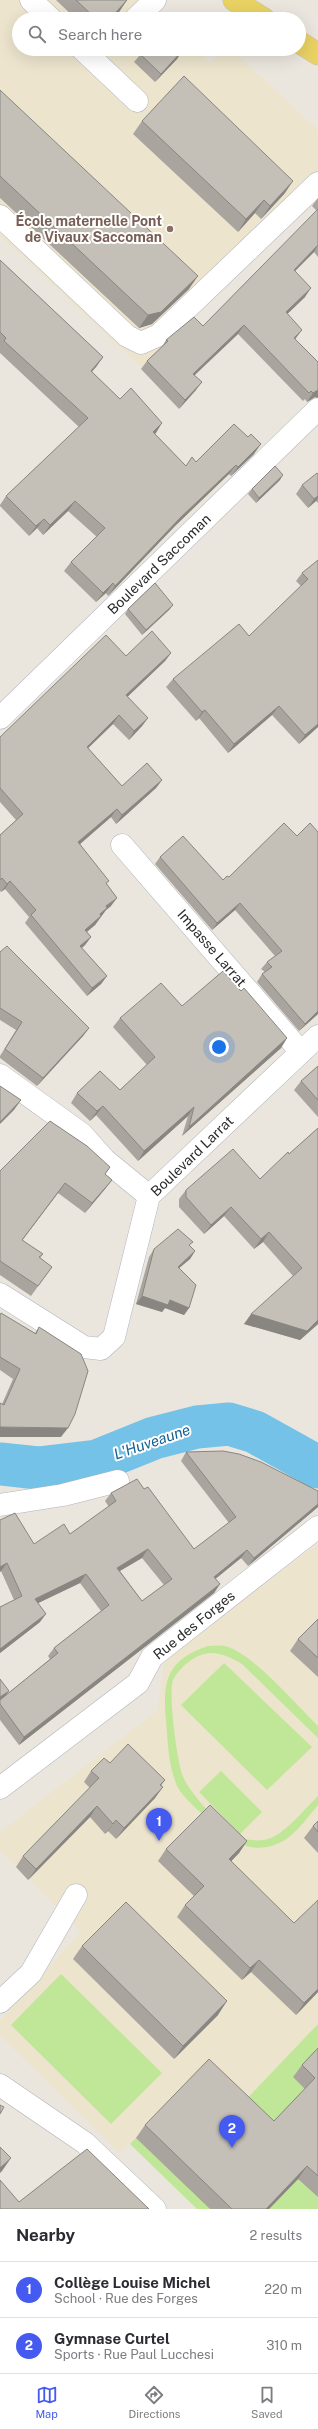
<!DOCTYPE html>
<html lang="en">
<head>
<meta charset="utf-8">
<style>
  :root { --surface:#fff; --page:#f7f7f7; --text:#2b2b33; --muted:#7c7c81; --line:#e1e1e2; --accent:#445af1 }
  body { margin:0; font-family:"Public Sans",sans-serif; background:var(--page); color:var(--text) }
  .you { position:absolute; left:219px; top:1047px; width:14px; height:14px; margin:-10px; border:3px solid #fff; border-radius:50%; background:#1a73e8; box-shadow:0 0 0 6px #1a73e833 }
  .badge { display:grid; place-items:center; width:26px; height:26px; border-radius:50%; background:var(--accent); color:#fff; font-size:13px; font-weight:700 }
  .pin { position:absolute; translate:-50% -33px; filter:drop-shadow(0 1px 2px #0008) }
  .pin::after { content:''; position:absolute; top:21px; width:14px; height:12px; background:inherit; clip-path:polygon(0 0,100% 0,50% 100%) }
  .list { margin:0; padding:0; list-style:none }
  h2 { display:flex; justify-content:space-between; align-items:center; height:52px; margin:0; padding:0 16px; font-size:17px }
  h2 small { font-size:13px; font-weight:400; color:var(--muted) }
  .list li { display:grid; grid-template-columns:26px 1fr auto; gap:12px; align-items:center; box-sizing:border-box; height:56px; padding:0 16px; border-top:1px solid var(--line) }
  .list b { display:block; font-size:15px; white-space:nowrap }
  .list p { margin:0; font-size:13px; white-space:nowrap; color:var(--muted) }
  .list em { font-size:13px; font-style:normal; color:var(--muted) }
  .icon { flex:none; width:22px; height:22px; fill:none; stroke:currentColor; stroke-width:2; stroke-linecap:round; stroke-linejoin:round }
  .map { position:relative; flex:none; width:318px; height:2209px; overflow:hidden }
  .search { position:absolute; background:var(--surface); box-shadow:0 4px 16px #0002; left:12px; right:12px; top:12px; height:44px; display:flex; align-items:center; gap:10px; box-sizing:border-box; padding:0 14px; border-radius:22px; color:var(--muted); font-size:15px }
  .sheet { height:164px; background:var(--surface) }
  nav { display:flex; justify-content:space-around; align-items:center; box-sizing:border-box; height:56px; border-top:1px solid var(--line); background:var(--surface); font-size:11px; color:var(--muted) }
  nav a { display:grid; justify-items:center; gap:2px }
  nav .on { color:var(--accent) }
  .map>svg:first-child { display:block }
  .education { fill:#ece4cd }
  .pitch { fill:#c0e698 }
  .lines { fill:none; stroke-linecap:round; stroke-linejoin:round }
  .river { stroke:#75c2e8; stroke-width:43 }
  .minor-casing { stroke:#b0b2bd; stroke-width:23 }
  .major-casing { stroke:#c3c3c3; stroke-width:23 }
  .minor { stroke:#fff; stroke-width:22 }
  .major { stroke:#e9d263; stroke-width:22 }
  .wall { fill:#a9a59e; fill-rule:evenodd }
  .shaded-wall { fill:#898681 }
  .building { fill:#c4c0b8; stroke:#898681; fill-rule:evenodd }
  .education-dot { fill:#8d6e63; stroke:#fff; stroke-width:1.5 }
  .labels { text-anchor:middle; stroke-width:4; stroke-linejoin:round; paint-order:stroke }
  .education-label { font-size:14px; font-weight:bold; fill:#785e54; stroke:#fff; text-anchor:end }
  .street-label { font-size:14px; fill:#2a2a2a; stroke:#fff }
  .water-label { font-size:15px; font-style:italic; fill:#146094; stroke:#fff }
</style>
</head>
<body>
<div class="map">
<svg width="318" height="2209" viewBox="0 0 318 2209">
  <rect width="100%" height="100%" fill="#ebe6dd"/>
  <!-- education -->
  <g class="education">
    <polygon points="0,0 142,0 163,19 19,19 19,49 195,49 210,63 224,49 231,49 318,130 318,198 142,368 0,236"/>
    <polygon points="318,1544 318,2025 238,2108 200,2072 120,2153 0,2036 0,2020 81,1932 72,1923 76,1917 68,1908 60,1901 56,1906 0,1850 0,1832 158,1710 164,1659"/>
  </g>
  <!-- pitch -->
  <g class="pitch">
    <path d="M208,1646C213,1646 219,1645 224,1646C250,1650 298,1707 318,1726V1738L242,1664C232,1658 222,1653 211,1653C196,1653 179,1668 173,1680C168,1694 177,1759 182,1774C188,1792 221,1827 238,1836C247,1841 261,1842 271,1838C286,1832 306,1808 318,1796V1805C307,1818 294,1837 279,1843C247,1858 225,1835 203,1815C194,1806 183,1797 177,1786C170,1769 168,1750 167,1732C163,1689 160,1662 208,1646Z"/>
    <polygon points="224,1663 312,1747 267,1790 181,1705"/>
    <polygon points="221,1771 262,1812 240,1834 199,1792"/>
    <polygon points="61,1974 162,2073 111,2124 11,2025"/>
    <polygon points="318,2024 318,2209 197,2209 130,2144 200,2071 238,2108"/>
  </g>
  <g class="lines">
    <!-- river -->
    <polyline class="river" points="0,1464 38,1468 97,1461 154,1438 197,1427 229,1424 255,1432 318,1467"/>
    <!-- minor casing -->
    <g class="minor-casing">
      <g id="minor">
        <polyline points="31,0 51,19"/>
        <polyline points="135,19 155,0"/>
        <polyline points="82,49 137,101"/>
        <polyline points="0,216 127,336 141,343 159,335 318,183"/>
        <polyline points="0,718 318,409"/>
        <polyline points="122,845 301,1052"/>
        <polyline points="0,1075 82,1134 105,1160 149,1196"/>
        <polyline points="0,1294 84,1347 101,1349 114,1337 149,1196 318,1036"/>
        <polyline points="0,1505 63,1495 118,1481"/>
        <polyline points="0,1788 138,1683 152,1657 318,1527"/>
        <polyline points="0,2002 31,1973 76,1895"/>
        <polyline points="0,2085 85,2143 155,2209"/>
      </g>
    </g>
    <!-- major casing -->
    <g class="major-casing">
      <g id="major">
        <polyline points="234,0 264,19"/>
        <polyline points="299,42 318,54"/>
      </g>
    </g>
    <!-- minor -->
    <use href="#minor" class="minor"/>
    <!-- major -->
    <use href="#major" class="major"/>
  </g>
  <!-- wall -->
  <g class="wall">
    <polygon points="56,0 127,0 119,12 113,19 76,19"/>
    <polygon points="139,49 182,49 177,59 155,82 134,62 140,55 137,52"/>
    <polygon points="0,90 189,289 152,324 139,328 0,198"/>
    <polygon points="142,121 285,193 261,219 255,213 238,232 133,134"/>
    <polygon points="318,198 318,257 314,252 295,271 305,297 287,314 296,338 295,339 318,362 318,398 315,397 307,402 305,399 303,401 238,334 195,375 196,390 179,409 141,369 147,361 161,348 166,340 203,326 317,211 312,206"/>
    <polygon points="0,260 103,357 96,367 92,372 155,434 186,466 196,462 254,454 231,476 229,474 175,526 108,596 106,593 96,602 64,571 71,562 97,537 68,511 43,535 37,528 29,536 0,506 0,505 6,496 79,427 0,353"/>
    <polygon points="318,474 318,503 316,501 308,508 296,494 302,485"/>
    <polygon points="280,480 256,503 248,494 252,489"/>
    <polygon points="318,560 318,727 299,744 272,715 228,753 199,718 196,721 166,687 173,679 249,636 301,586 296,581 302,573"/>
    <polygon points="173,605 169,610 142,635 125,614 128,609"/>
    <polygon points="171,653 165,661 127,697 148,718 142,726 129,740 113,724 88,748 122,786 162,780 156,788 116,824 111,817 80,844 107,884 111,906 106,910 95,925 87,932 91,937 85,945 82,948 107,976 101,984 87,996 25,923 29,917 5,889 1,892 0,891 0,835 16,820 0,802 0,737 126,656"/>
    <polygon points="284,823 318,1014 299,1031 257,982 262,974 265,972 261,969 267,962 275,956 235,910 212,930 155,864 160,857 223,880 229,877"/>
    <polygon points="0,952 89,1028 83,1036 37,1086 0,1058 0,1056 16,1030 0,1020"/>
    <polygon points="241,991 287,1038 281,1048 182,1136 188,1116 138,1161 96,1115 90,1121 71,1103 77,1093 120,1090 147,1065 113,1027 120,1018 182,1006"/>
    <polygon points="318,1066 318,1117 294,1090 301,1081"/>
    <polygon points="318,1128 318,1324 300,1340 244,1324 293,1276 263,1242 254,1249 224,1216 204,1234 179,1207 179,1199 186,1190 260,1179 289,1154"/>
    <polygon points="110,1167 105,1174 112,1180 105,1189 85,1213 58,1193 22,1240 43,1254 40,1258 52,1267 31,1296 0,1275 0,1171"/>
    <polygon points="190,1246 195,1251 190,1259 179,1268 189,1308 184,1315 165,1308 162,1312 136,1304 149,1257 154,1249"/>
    <polygon points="0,1314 35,1333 39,1327 61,1437 2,1404 13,1379 0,1370"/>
    <path d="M186,1452L318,1491V1507L248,1566L241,1558L215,1579L220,1584L214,1593L19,1745L0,1720V1679L6,1695L50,1659L48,1656L54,1648L101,1611L80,1583L38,1603L40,1622L0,1653V1607L14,1600L1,1571L0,1572V1520L34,1544L70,1534L109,1507L105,1501L111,1493L144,1489L194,1549L229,1523L181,1461ZM142,1558L164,1585L142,1601L120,1571Z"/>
    <polygon points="318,1619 318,1677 290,1651 298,1639"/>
    <polygon points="110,1763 165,1780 161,1786 155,1798 116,1839 108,1831 105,1834 90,1817 28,1880 16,1867 23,1856 90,1788 84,1782 91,1771"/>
    <polygon points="318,1821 318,1853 304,1838 313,1826"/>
    <polygon points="247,1841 239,1853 231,1861 318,1992 296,2015 251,1972 242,1980 177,1917 185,1905 194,1896 158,1861 166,1849"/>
    <polygon points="82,1946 218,2015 174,2059 73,1959"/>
    <polygon points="318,2048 318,2197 298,2179 269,2209 210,2209 136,2138 145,2125 274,2121 305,2089 293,2077 302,2065"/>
  </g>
  <!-- shaded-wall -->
  <g class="shaded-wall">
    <polygon points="127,0 119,12 113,19 110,19"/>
    <polygon points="183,50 177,59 155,82 161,74"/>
    <polygon points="293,181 285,193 261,219 270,206"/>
    <polygon points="264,200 255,213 238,232 246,219"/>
    <polygon points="318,245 314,252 288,278 294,270"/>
    <polygon points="198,276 189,289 152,324 139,328 148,315"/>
    <polygon points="311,288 305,297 280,321 286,312"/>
    <polygon points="244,325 238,334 187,382 193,374"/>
    <polygon points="302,330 296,338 288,346 294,338"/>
    <polygon points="103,357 96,367 84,380 91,371"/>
    <polygon points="202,382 196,390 179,409 185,400"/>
    <polygon points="318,390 318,398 315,397 307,402 313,393"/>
    <polygon points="162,423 156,433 147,442 153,432"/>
    <polygon points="261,444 254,454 231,476 238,467"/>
    <polygon points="236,465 229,474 175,526 108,596 115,586 181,517"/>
    <polygon points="283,475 280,480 256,503 259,498"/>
    <polygon points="318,496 318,498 316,501 308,508 314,499"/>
    <polygon points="75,501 68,511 43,535 50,525"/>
    <polygon points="44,519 37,528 29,536 36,526"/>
    <polygon points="113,583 106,593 96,602 103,593"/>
    <polygon points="173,605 169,610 142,635 146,630"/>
    <polygon points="171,653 165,661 120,704 126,695"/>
    <polygon points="279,706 272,715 228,753 234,744"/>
    <polygon points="205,710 199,718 196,721 202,712"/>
    <polygon points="119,715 113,724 81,755 87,747"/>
    <polygon points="148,718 142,726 129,740 134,731"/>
    <polygon points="318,724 318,727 299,744 305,735"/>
    <polygon points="162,780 156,788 116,824 122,815"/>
    <polygon points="117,809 111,817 72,851 78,842"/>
    <polygon points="10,881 5,889 1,892 7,884"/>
    <polygon points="117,898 111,906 106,910 95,925 79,938 85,930 106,906"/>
    <polygon points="240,903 235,910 212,930 217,923"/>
    <polygon points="91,937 85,945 74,954 80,946"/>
    <polygon points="107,976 101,984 87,996 92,988"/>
    <polygon points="318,1011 318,1014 299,1031 305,1024"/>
    <polygon points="89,1028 83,1036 37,1086 43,1078"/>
    <polygon points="287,1038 281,1048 182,1136 189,1127"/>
    <polygon points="21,1100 14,1110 0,1124 0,1122"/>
    <polygon points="103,1106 96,1115 90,1121 97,1111"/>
    <polygon points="194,1107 188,1116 138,1161 144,1151"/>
    <polygon points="112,1180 105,1189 85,1213 92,1203"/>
    <polygon points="65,1183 58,1193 15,1250 22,1240"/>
    <polygon points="231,1207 224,1216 204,1234 211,1225"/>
    <polygon points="269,1232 263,1242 254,1249 261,1239"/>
    <polygon points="195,1251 190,1259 172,1274 178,1267"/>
    <polygon points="142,1296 170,1300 189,1308 184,1315 165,1308 162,1312 136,1304"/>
    <polygon points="251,1314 318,1320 318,1324 300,1340 244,1324"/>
    <polygon points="0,1427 68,1428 61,1437 0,1437"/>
    <polygon points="318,1504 318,1507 248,1566 254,1558"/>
    <polygon points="148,1549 142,1558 111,1576 117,1568"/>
    <polygon points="247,1550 241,1558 208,1585 214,1577"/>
    <polygon points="7,1563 1,1571 0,1572 0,1567"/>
    <polygon points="86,1574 80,1583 30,1607 35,1599"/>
    <polygon points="220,1584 214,1593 19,1745 24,1737"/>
    <polygon points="46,1614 40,1622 0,1653 0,1649"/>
    <polygon points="9,1691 3,1699 0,1701 0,1697"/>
    <polygon points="163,1787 155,1798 116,1839 124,1828"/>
    <polygon points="97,1806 90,1817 28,1880 36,1869"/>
    <polygon points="116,1820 108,1831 105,1834 113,1824"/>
    <polygon points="247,1841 239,1853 221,1872 229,1859"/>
    <polygon points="259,1960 251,1972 242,1980 250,1968"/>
    <polygon points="318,1989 318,1992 296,2015 304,2003"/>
    <polygon points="227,2001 218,2015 174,2059 183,2046"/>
    <polygon points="11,2158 2,2171 0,2173 0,2168"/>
    <polygon points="307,2166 298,2179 269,2209 266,2209"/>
  </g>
  <!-- building -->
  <g class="building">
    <polygon points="76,0 127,0 110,19 96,19"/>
    <polygon points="144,49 182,49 183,50 161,74 140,54"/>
    <polygon points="184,76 293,181 270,206 264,200 246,219 142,121"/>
    <polygon points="0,90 198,276 161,312 148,315 0,176"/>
    <polygon points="318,209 318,245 294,270 311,288 286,312 302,330 294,338 318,362 318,390 313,393 311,391 309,393 244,325 193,374 202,382 185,400 147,361 168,341 166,340 194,317 203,326"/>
    <polygon points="0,260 103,357 91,371 120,399 131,388 162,423 153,432 186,466 192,457 196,462 234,424 248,437 251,434 261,444 238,467 236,465 181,517 115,586 113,583 103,593 71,562 105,528 75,501 50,525 44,519 36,526 6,496 88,418 4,341 6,338 0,332"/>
    <polygon points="275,466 283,475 259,498 252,489"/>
    <polygon points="317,473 318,474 318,496 314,499 302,485"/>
    <polygon points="318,560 318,724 305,735 279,706 234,744 205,710 202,712 173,679 239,624 249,636 308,579 302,573"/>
    <polygon points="155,583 173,605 146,630 128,609"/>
    <polygon points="152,631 171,653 126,695 148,718 134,731 119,715 87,747 122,786 147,763 162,780 122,815 117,809 78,842 109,881 106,883 117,898 106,906 107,908 100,914 101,916 85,930 91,937 80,946 107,976 92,988 31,915 36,910 10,881 7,884 2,878 0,880 0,835 23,814 0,788 0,737 106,635 126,656"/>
    <polygon points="284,823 297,836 310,823 318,832 318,1011 305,1024 262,974 272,967 267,962 282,951 240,903 217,923 160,857 183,836 223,880 227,876 229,877"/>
    <polygon points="7,946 89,1028 43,1078 5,1049 22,1022 0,1008 0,952"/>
    <polygon points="223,971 241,991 244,988 287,1038 189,1127 194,1107 144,1151 103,1106 97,1111 77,1093 100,1071 120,1090 155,1057 120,1018 161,983 182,1006"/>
    <polygon points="318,1066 318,1100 301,1081"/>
    <polygon points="0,1086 21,1100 0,1122"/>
    <polygon points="50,1121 87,1146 110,1167 105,1174 112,1180 92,1203 65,1183 22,1240 43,1254 39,1257 52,1267 38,1286 0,1261 0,1171"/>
    <polygon points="318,1128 318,1320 307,1331 251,1314 302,1268 269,1232 261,1239 231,1207 211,1225 186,1197 186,1190 233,1149 260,1179 288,1152 289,1154"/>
    <polygon points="178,1229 193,1242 189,1245 195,1251 178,1267 196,1285 189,1308 170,1300 168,1305 142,1296 154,1249"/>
    <polygon points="1,1313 36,1334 39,1327 81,1354 88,1371 75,1414 68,1428 0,1427 0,1403 4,1405 20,1369 0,1357 0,1315"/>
    <path d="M223,1451L239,1454L261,1462L318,1491V1504L254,1558L247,1550L214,1577L220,1584L24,1737L0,1704V1700L58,1653L54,1648L109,1605L86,1574L35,1599L46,1614L0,1649V1607L22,1596L7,1563L0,1567V1520L15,1513L34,1544L64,1524L70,1534L116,1501L111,1493L137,1479L144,1489L148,1487L194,1549L236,1517L186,1452ZM148,1549L172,1579L142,1601L117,1568Z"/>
    <polygon points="318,1619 318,1658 298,1639"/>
    <polygon points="0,1679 9,1691 0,1697"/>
    <polygon points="128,1744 165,1780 160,1785 163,1787 124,1828 116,1820 113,1824 97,1806 36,1869 23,1856 99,1778 91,1771 104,1758 110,1763"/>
    <polygon points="210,1805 247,1841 229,1859 294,1923 318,1900 318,1989 304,2003 259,1960 250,1968 185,1905 204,1886 166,1849"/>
    <polygon points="318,1821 318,1832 313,1826"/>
    <polygon points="126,1902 227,2001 183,2046 82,1946"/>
    <polygon points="318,2048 318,2176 307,2166 266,2209 232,2209 145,2125 209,2059 274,2121 315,2078 302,2065"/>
    <polygon points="0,2105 4,2107 0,2114"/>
    <polygon points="0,2147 11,2158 0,2168"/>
    <polygon points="87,2149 149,2209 0,2209 0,2180 19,2202"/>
  </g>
  <!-- markers -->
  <circle class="education-dot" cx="170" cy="229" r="4"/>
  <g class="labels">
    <!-- education labels -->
    <g class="education-label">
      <text x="162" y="226">École maternelle Pont<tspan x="162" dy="16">de Vivaux Saccoman</tspan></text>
    </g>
    <!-- street labels -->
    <g class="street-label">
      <text transform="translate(159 564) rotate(-44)" y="5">Boulevard Saccoman</text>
      <text transform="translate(212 948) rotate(49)" y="5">Impasse Larrat</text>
      <text transform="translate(192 1156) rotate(-44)" y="5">Boulevard Larrat</text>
      <text transform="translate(194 1625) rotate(-39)" y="5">Rue des Forges</text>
    </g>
    <!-- water labels -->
    <g class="water-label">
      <text transform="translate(152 1442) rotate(-19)" y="5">L'Huveaune</text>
    </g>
  </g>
</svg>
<div class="you"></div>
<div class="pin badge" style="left:159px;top:1841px">1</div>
<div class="pin badge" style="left:232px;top:2148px">2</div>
<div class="search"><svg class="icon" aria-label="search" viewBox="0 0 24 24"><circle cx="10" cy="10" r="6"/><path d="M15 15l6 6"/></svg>Search here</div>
</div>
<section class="sheet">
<h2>Nearby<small>2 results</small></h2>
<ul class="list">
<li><span class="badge">1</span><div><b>Collège Louise Michel</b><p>School · Rue des Forges</p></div><em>220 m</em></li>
<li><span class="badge">2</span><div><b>Gymnase Curtel</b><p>Sports · Rue Paul Lucchesi</p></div><em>310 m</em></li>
</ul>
</section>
<nav>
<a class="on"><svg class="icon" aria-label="map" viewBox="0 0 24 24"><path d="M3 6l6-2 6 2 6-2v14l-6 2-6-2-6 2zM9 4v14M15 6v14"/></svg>Map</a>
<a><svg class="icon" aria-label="directions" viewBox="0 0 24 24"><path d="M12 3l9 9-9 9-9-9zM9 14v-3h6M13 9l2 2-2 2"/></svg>Directions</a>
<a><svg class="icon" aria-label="saved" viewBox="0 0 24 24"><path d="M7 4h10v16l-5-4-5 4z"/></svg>Saved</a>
</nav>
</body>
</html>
